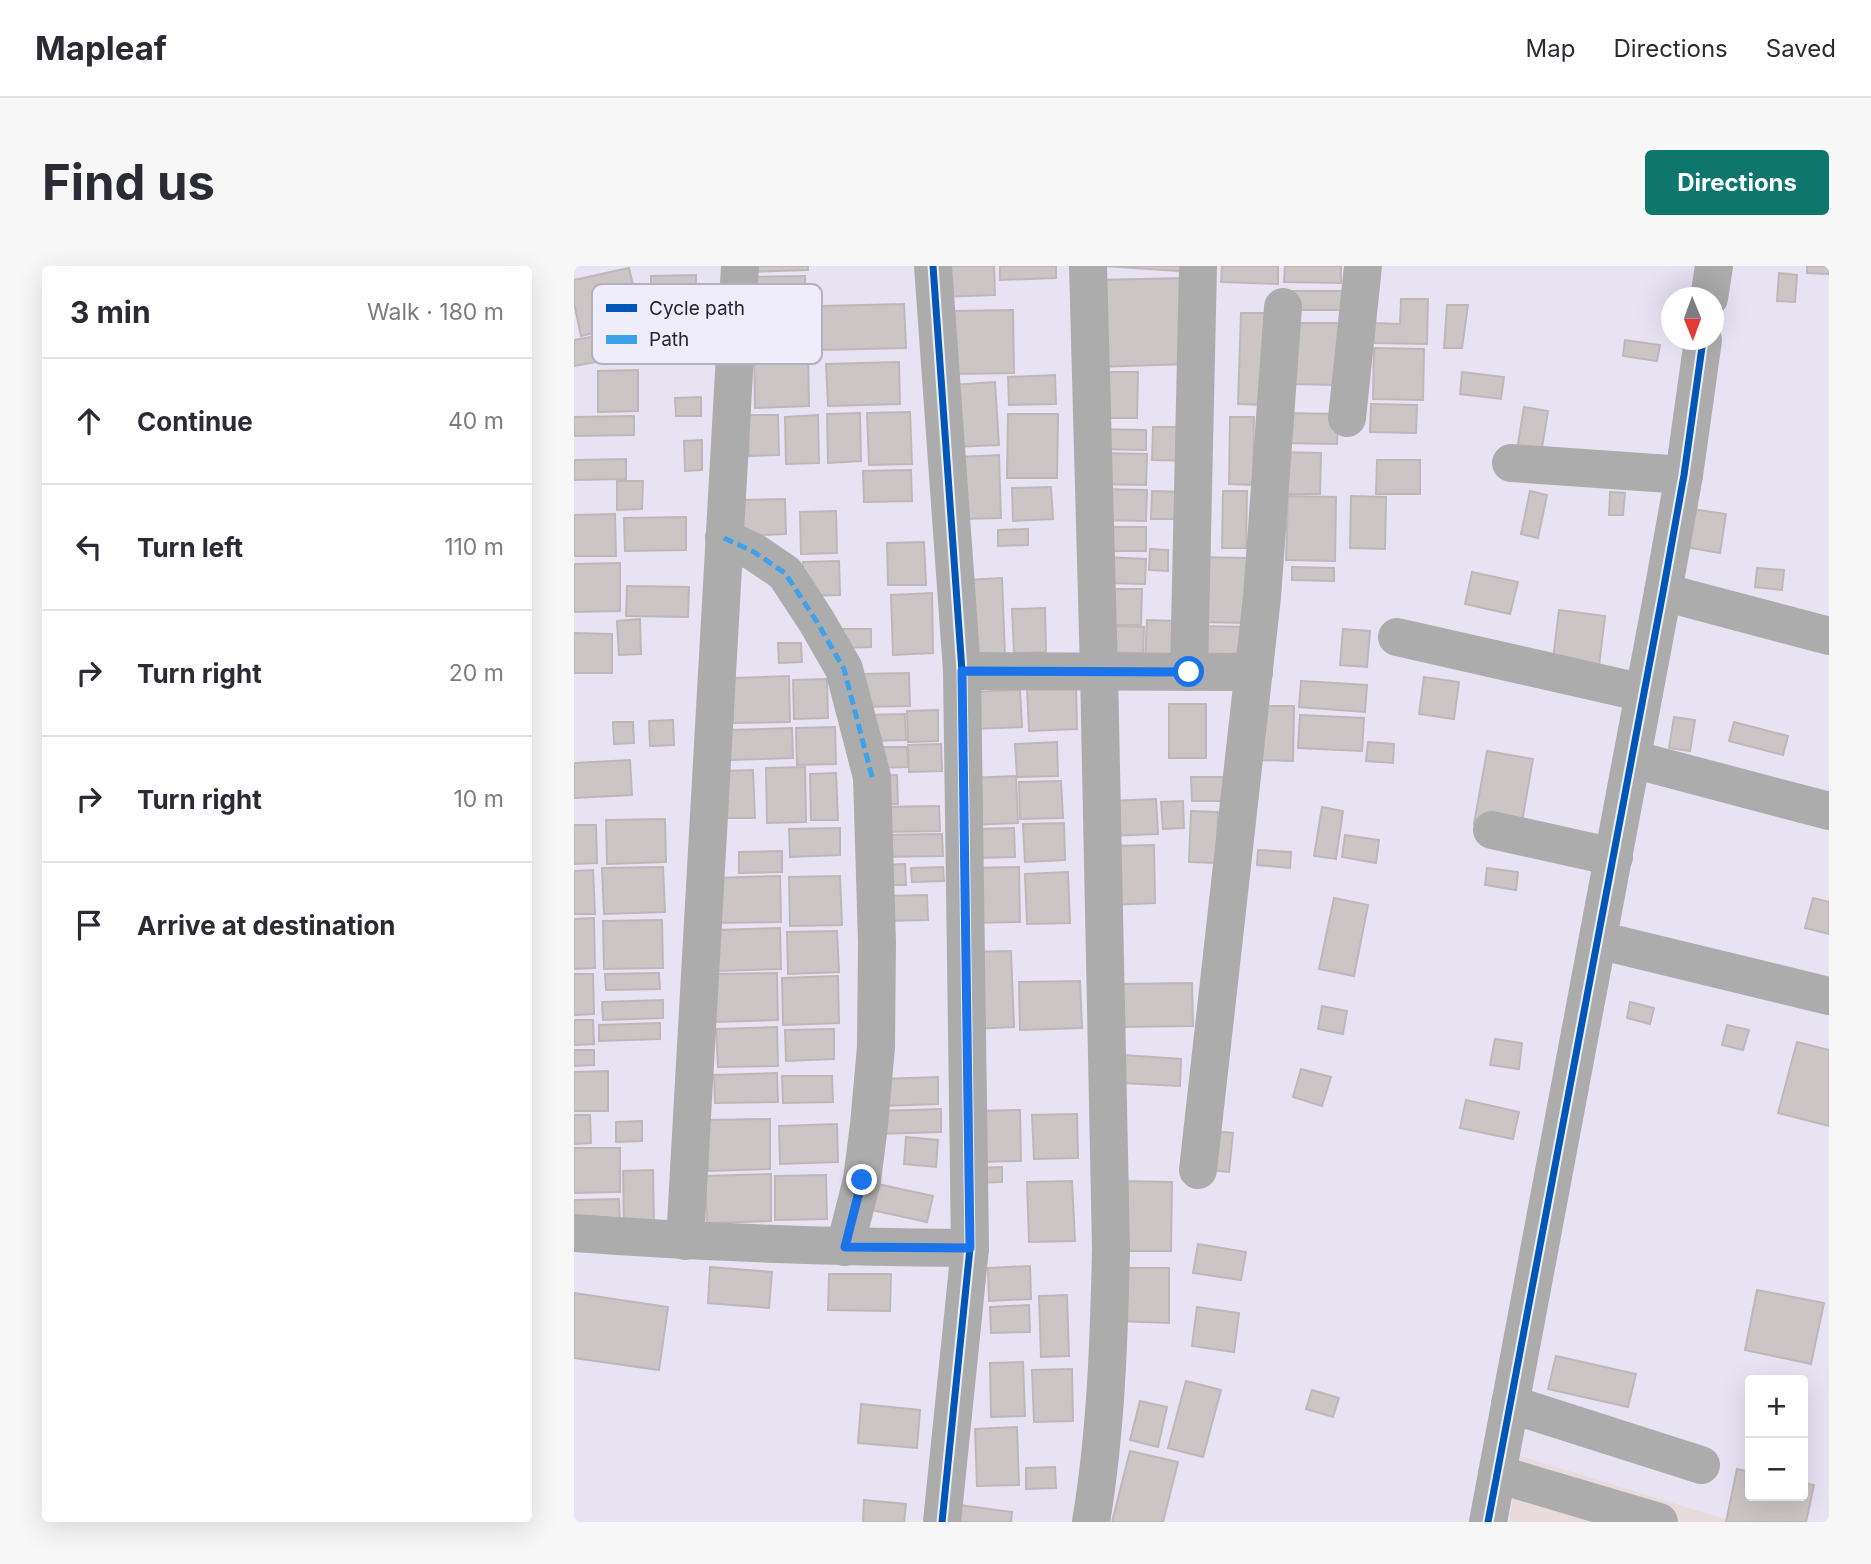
<!DOCTYPE html>
<html lang="en">
<head>
<meta charset="utf-8">
<style>
  :root { --surface:#fff; --page:#f7f7f7; --text:#2b2b33; --muted:#7c7c81; --line:#e1e1e2; --accent:#0f766e }
  body { margin:0; font-family:Inter,sans-serif; background:var(--page); color:var(--text) }
  .controls { position:absolute; right:21px; bottom:21px; display:grid; overflow:hidden; border-radius:7px; box-shadow:0 7px 28px #0002 }
  .controls button { width:63px; height:63px; display:grid; place-items:center; padding:0; border:0; border-bottom:2px solid var(--line); background:var(--surface); color:var(--text); font:35px sans-serif }
  .compass { position:absolute; left:1087px; top:21px; width:63px; height:63px; border-radius:50%; background:var(--surface); box-shadow:0 7px 28px #0002; rotate:179deg }
  .stop { position:absolute; width:21px; height:21px; margin:-16px; border:5px solid #1a73e8; border-radius:50%; background:#fff }
  .stop.end { background:#1a73e8; border-color:#fff; box-shadow:0 2px 7px #0008 }
  .list { margin:0; padding:0; list-style:none }
  h2 { display:flex; justify-content:space-between; align-items:center; height:91px; margin:0; padding:0 28px; font-size:30px }
  h2 small { font-size:23px; font-weight:400; color:var(--muted) }
  .list li { display:grid; grid-template-columns:46px 1fr auto; gap:21px; align-items:center; box-sizing:border-box; height:126px; padding:0 28px; border-top:2px solid var(--line) }
  .list b { display:block; font-size:26px; white-space:nowrap }
  .list em { font-size:23px; font-style:normal; color:var(--muted) }
  .icon { flex:none; width:38px; height:38px; fill:none; stroke:currentColor; stroke-width:2; stroke-linecap:round; stroke-linejoin:round }
  .map { position:relative; flex:none; width:1255px; height:1256px; overflow:hidden; border-radius:7px }
  header { display:flex; align-items:center; gap:42px; box-sizing:border-box; height:98px; padding:0 35px; background:var(--surface); border-bottom:2px solid var(--line) }
  header strong { font-size:33px }
  nav { display:flex; gap:38px; margin-inline-start:auto; font-size:24px }
  .intro { display:flex; align-items:center; justify-content:space-between; box-sizing:border-box; height:168px; padding:0 42px }
  h1 { margin:0; font-size:49px }
  .button { padding:18px 32px; border-radius:7px; background:var(--accent); color:#fff; font-size:24px; font-weight:700 }
  main { display:flex; gap:42px; padding:0 42px }
  aside { flex:1; background:var(--surface); border-radius:7px; box-shadow:0 7px 28px #0002 }
  .map>svg:first-child { display:block }
  .industrial { fill:#e9dadb }
  .building { fill:#cbc5c6; stroke:#beb7b9; stroke-width:2 }
  .lines { fill:none; stroke-linecap:round; stroke-linejoin:round }
  .minor { stroke:#acacac; stroke-width:38 }
  .quiet { stroke:#3ea2eb; stroke-width:5; stroke-dasharray:10 5; stroke-linecap:butt }
  .cycleway-casing { stroke:#f0edfb; stroke-width:11 }
  .cycleway { stroke:#0057b8; stroke-width:7 }
  .route { stroke:#1a73e8; stroke-width:9 }
  .key { fill:#f0edfb; stroke:#b4b1be; stroke-width:2 }
  .key-label { font-size:19px; fill:#272431 }
</style>
</head>
<body>
<header>
<strong>Mapleaf</strong>
<nav><a>Map</a><a>Directions</a><a>Saved</a></nav>
</header>
<div class="intro"><h1>Find us</h1><a class="button">Directions</a></div>
<main>
<aside>
<h2>3 min<small>Walk · 180 m</small></h2>
<ul class="list">
<li><svg class="icon" aria-label="ahead" viewBox="0 0 24 24"><path d="M12 20V5M6 11l6-6 6 6"/></svg><div><b>Continue</b></div><em>40 m</em></li>
<li><svg class="icon" aria-label="left" viewBox="0 0 24 24"><path d="M17 20v-9H6M10 6l-5 5 5 5"/></svg><div><b>Turn left</b></div><em>110 m</em></li>
<li><svg class="icon" aria-label="right" viewBox="0 0 24 24"><path d="M7 20v-9h11M14 6l5 5-5 5"/></svg><div><b>Turn right</b></div><em>20 m</em></li>
<li><svg class="icon" aria-label="right" viewBox="0 0 24 24"><path d="M7 20v-9h11M14 6l5 5-5 5"/></svg><div><b>Turn right</b></div><em>10 m</em></li>
<li><svg class="icon" aria-label="arrive" viewBox="0 0 24 24"><path d="M6 21V4h12l-3 4 3 4H6"/></svg><div><b>Arrive at destination</b></div></li>
</ul>
</aside>
<div class="map">
<svg width="1255" height="1256" viewBox="0 0 1255 1256">
  <rect width="100%" height="100%" fill="#e8e3f3"/>
  <!-- industrial -->
  <polygon class="industrial" points="946,1190 1161,1256 935,1256"/>
  <!-- building -->
  <g class="building">
    <polygon points="171,0 234,0 234,4 171,6"/>
    <polygon points="363,0 420,0 421,29 364,31"/>
    <polygon points="426,0 482,0 482,12 426,14"/>
    <polygon points="531,0 618,0 617,6"/>
    <polygon points="648,0 704,0 704,18 647,16"/>
    <polygon points="711,0 767,0 767,17 710,16"/>
    <polygon points="1233,0 1255,0 1255,8 1233,7"/>
    <polygon points="55,2 68,56 7,70 0,37 0,14"/>
    <polygon points="1205,7 1223,9 1221,36 1203,35"/>
    <polygon points="122,9 122,32 77,33 77,10"/>
    <polygon points="231,10 233,75 180,77 179,11"/>
    <polygon points="612,12 615,98 522,101 520,14"/>
    <rect x="713" y="25" width="61" height="19"/>
    <polygon points="827,33 854,33 853,78 800,77 800,57 826,58"/>
    <polygon points="330,38 332,82 247,84 246,40"/>
    <polygon points="873,39 894,39 888,82 870,82"/>
    <polygon points="439,44 440,107 381,108 380,45"/>
    <polygon points="667,47 694,47 691,139 664,138"/>
    <polygon points="714,57 765,57 765,119 714,118"/>
    <polygon points="51,65 55,90 0,100 0,74"/>
    <polygon points="1051,74 1086,79 1083,95 1049,90"/>
    <polygon points="234,82 235,140 181,142 180,83"/>
    <polygon points="800,82 850,83 849,134 799,133"/>
    <polygon points="325,96 326,138 254,140 252,98"/>
    <polygon points="64,104 64,145 24,146 24,105"/>
    <polygon points="528,106 564,106 563,152 527,152"/>
    <polygon points="888,106 930,111 927,133 886,128"/>
    <polygon points="481,109 482,138 435,139 434,111"/>
    <polygon points="421,116 425,179 381,181 377,119"/>
    <polygon points="127,131 127,150 102,150 101,132"/>
    <polygon points="797,138 843,139 842,167 796,166"/>
    <polygon points="950,141 974,145 967,188 943,184"/>
    <polygon points="336,146 338,198 295,199 293,147"/>
    <polygon points="286,147 287,195 254,197 253,148"/>
    <polygon points="712,147 764,148 763,178 712,177"/>
    <polygon points="434,148 484,148 483,212 433,212"/>
    <polygon points="173,149 204,149 205,189 175,190"/>
    <polygon points="244,149 245,197 212,198 211,151"/>
    <polygon points="60,150 60,169 0,170 0,151"/>
    <polygon points="656,151 680,151 679,219 655,218"/>
    <polygon points="579,161 619,161 619,195 578,194"/>
    <polygon points="521,163 572,164 572,184 520,183"/>
    <polygon points="128,174 128,204 111,205 110,175"/>
    <polygon points="704,186 747,187 746,228 703,228"/>
    <polygon points="521,187 573,188 572,219 520,218"/>
    <polygon points="425,189 427,252 387,253 385,191"/>
    <polygon points="52,193 52,213 0,214 0,194"/>
    <polygon points="803,194 846,194 846,228 802,228"/>
    <polygon points="337,204 338,235 290,236 289,205"/>
    <polygon points="43,215 69,215 68,243 43,244"/>
    <polygon points="477,221 479,253 439,255 438,222"/>
    <polygon points="523,223 573,224 572,255 522,254"/>
    <polygon points="578,225 615,226 615,253 577,253"/>
    <polygon points="649,225 673,225 672,282 648,282"/>
    <polygon points="956,225 973,229 964,272 947,268"/>
    <polygon points="1036,226 1051,227 1049,249 1035,249"/>
    <polygon points="714,230 762,231 761,295 712,294"/>
    <polygon points="777,230 812,231 811,283 776,282"/>
    <polygon points="211,233 212,268 168,270 168,234"/>
    <polygon points="1111,242 1152,248 1146,287 1106,280"/>
    <polygon points="262,245 263,287 227,288 226,246"/>
    <polygon points="41,248 42,290 0,290 0,249"/>
    <polygon points="112,251 112,284 51,285 50,252"/>
    <rect x="526" y="261" width="46" height="24"/>
    <polygon points="454,263 454,279 424,280 424,264"/>
    <polygon points="350,276 352,319 314,319 313,277"/>
    <polygon points="576,283 594,284 594,305 575,304"/>
    <polygon points="532,291 572,293 571,318 530,317"/>
    <polygon points="623,291 675,292 673,357 622,356"/>
    <polygon points="265,295 266,329 230,330 229,296"/>
    <polygon points="46,297 46,345 0,346 0,298"/>
    <polygon points="718,301 760,302 760,315 718,314"/>
    <polygon points="1183,302 1210,304 1208,324 1181,321"/>
    <polygon points="898,306 944,316 936,348 891,338"/>
    <polygon points="428,312 431,389 395,390 393,314"/>
    <polygon points="53,320 115,321 114,351 52,350"/>
    <polygon points="529,323 568,323 567,359 529,359"/>
    <polygon points="358,327 359,387 319,389 317,329"/>
    <polygon points="471,342 472,386 440,387 438,343"/>
    <polygon points="985,344 1031,350 1024,408 978,402"/>
    <polygon points="66,353 67,388 45,389 43,355"/>
    <polygon points="573,354 602,355 601,395 571,393"/>
    <polygon points="530,360 570,361 569,387 529,386"/>
    <polygon points="623,360 677,361 675,402 622,400"/>
    <polygon points="267,363 297,363 297,381 268,382"/>
    <polygon points="769,363 796,365 793,401 766,399"/>
    <polygon points="0,367 38,368 38,407 0,407"/>
    <polygon points="204,377 227,377 228,396 205,397"/>
    <polygon points="335,407 336,440 285,441 285,408"/>
    <polygon points="215,410 216,456 159,457 158,412"/>
    <polygon points="850,411 885,416 880,453 845,448"/>
    <polygon points="253,413 254,452 220,453 219,414"/>
    <polygon points="727,415 793,419 791,446 725,441"/>
    <polygon points="502,421 503,463 455,465 453,422"/>
    <polygon points="446,424 448,461 401,463 400,426"/>
    <rect x="595" y="438" width="37" height="54"/>
    <polygon points="685,440 720,440 719,495 684,494"/>
    <polygon points="364,444 364,475 334,476 333,445"/>
    <polygon points="331,448 332,474 292,475 291,449"/>
    <polygon points="726,449 790,452 788,485 724,482"/>
    <polygon points="1100,451 1121,454 1116,485 1095,482"/>
    <polygon points="99,454 100,479 76,480 75,455"/>
    <polygon points="39,456 59,456 60,477 40,478"/>
    <polygon points="1160,456 1214,470 1209,489 1155,475"/>
    <polygon points="261,461 262,498 223,499 222,462"/>
    <polygon points="218,462 219,492 155,494 155,464"/>
    <polygon points="483,476 484,510 443,511 441,478"/>
    <polygon points="794,476 820,478 819,497 792,495"/>
    <polygon points="367,478 368,505 335,506 334,479"/>
    <polygon points="297,481 333,481 334,501 298,502"/>
    <polygon points="913,485 959,493 946,567 900,558"/>
    <polygon points="56,494 58,529 0,532 0,497"/>
    <polygon points="231,501 232,556 193,557 192,502"/>
    <polygon points="179,504 181,552 151,552 150,505"/>
    <polygon points="262,507 264,554 237,554 236,508"/>
    <polygon points="323,509 324,538 300,538 298,510"/>
    <polygon points="442,510 444,557 394,559 393,512"/>
    <polygon points="617,511 651,511 651,535 618,535"/>
    <polygon points="487,515 489,552 446,553 445,516"/>
    <polygon points="582,533 584,568 534,570 533,535"/>
    <polygon points="609,535 610,562 589,563 587,536"/>
    <polygon points="365,540 366,565 304,566 304,541"/>
    <polygon points="748,541 769,545 762,593 740,590"/>
    <polygon points="617,545 644,546 642,597 615,596"/>
    <polygon points="91,553 92,596 33,598 32,554"/>
    <polygon points="490,557 491,594 451,596 449,558"/>
    <polygon points="0,559 22,559 23,597 0,598"/>
    <polygon points="266,562 266,589 216,591 215,563"/>
    <polygon points="440,562 441,591 403,592 402,563"/>
    <polygon points="368,568 369,590 305,591 304,569"/>
    <polygon points="771,569 805,574 802,597 768,591"/>
    <polygon points="580,579 581,637 537,639 535,580"/>
    <polygon points="684,584 717,586 716,602 683,599"/>
    <polygon points="208,585 208,606 165,607 165,586"/>
    <polygon points="331,598 332,619 306,619 305,599"/>
    <polygon points="89,601 91,646 30,648 28,602"/>
    <polygon points="369,601 370,615 338,616 337,602"/>
    <polygon points="445,601 446,656 396,657 394,602"/>
    <polygon points="913,602 944,606 942,624 911,619"/>
    <polygon points="19,604 21,648 0,648 0,605"/>
    <polygon points="494,606 496,657 453,658 451,608"/>
    <polygon points="206,610 207,656 139,657 138,612"/>
    <polygon points="266,610 268,659 216,660 215,611"/>
    <polygon points="353,629 354,654 312,655 311,630"/>
    <polygon points="760,632 794,639 780,710 745,703"/>
    <polygon points="1239,632 1255,636 1255,668 1231,662"/>
    <polygon points="20,652 21,702 0,703 0,653"/>
    <polygon points="88,654 89,702 30,703 29,655"/>
    <polygon points="206,662 207,703 142,705 142,664"/>
    <polygon points="263,665 265,706 214,708 213,666"/>
    <polygon points="437,685 440,761 398,763 396,686"/>
    <polygon points="85,707 86,723 32,724 31,708"/>
    <polygon points="203,707 204,754 139,756 138,708"/>
    <polygon points="0,708 19,708 20,748 0,749"/>
    <polygon points="264,710 265,757 209,759 208,712"/>
    <polygon points="506,715 508,762 446,764 445,716"/>
    <polygon points="618,717 619,760 544,761 543,718"/>
    <polygon points="89,734 89,752 29,754 28,736"/>
    <polygon points="1056,736 1080,742 1076,758 1053,752"/>
    <polygon points="748,740 773,745 769,768 744,763"/>
    <polygon points="0,754 19,754 20,778 0,779"/>
    <polygon points="86,757 86,773 25,775 25,759"/>
    <polygon points="1153,759 1175,764 1169,784 1148,779"/>
    <polygon points="203,761 204,800 144,801 142,763"/>
    <polygon points="260,763 260,793 212,795 211,764"/>
    <polygon points="921,773 948,777 945,803 916,799"/>
    <polygon points="1223,776 1255,784 1255,860 1204,847"/>
    <polygon points="0,784 20,784 20,799 0,800"/>
    <polygon points="550,789 607,793 606,820 548,817"/>
    <polygon points="727,803 757,811 748,840 719,831"/>
    <polygon points="34,805 34,845 0,845 0,806"/>
    <polygon points="203,807 204,836 141,837 140,809"/>
    <polygon points="208,810 258,810 259,836 209,837"/>
    <polygon points="364,811 364,838 307,840 307,813"/>
    <polygon points="892,834 945,846 939,873 886,862"/>
    <polygon points="367,843 367,866 302,868 301,845"/>
    <polygon points="446,844 447,895 402,896 400,845"/>
    <polygon points="503,848 504,892 460,893 458,849"/>
    <polygon points="0,849 16,849 17,877 0,878"/>
    <polygon points="196,853 196,903 134,905 133,854"/>
    <polygon points="68,855 68,875 42,876 42,856"/>
    <polygon points="263,858 264,896 206,898 205,860"/>
    <polygon points="629,864 659,867 655,906 625,903"/>
    <polygon points="332,871 364,874 362,901 330,898"/>
    <polygon points="0,882 46,882 46,926 0,927"/>
    <polygon points="428,901 428,916 397,917 396,902"/>
    <polygon points="79,904 80,961 50,962 49,905"/>
    <polygon points="197,908 197,955 133,957 131,910"/>
    <polygon points="252,909 253,953 201,954 201,910"/>
    <polygon points="498,915 501,975 455,976 453,916"/>
    <polygon points="548,915 598,916 597,985 548,985"/>
    <polygon points="299,917 359,930 353,956 293,943"/>
    <polygon points="45,933 46,960 0,960 0,934"/>
    <polygon points="624,978 672,986 667,1014 619,1007"/>
    <polygon points="456,1000 457,1033 415,1035 414,1002"/>
    <polygon points="136,1001 198,1006 195,1042 134,1037"/>
    <polygon points="543,1002 595,1002 595,1057 544,1055"/>
    <polygon points="255,1008 317,1008 316,1045 254,1044"/>
    <polygon points="1183,1024 1250,1037 1237,1098 1171,1084"/>
    <polygon points="0,1027 94,1041 85,1104 0,1092"/>
    <polygon points="493,1029 495,1090 467,1091 465,1030"/>
    <polygon points="455,1039 456,1066 417,1067 416,1041"/>
    <polygon points="623,1041 665,1047 660,1086 618,1080"/>
    <polygon points="982,1090 1062,1108 1054,1141 974,1123"/>
    <polygon points="449,1096 451,1150 417,1151 416,1097"/>
    <polygon points="498,1103 499,1155 460,1156 458,1104"/>
    <polygon points="612,1115 647,1124 629,1191 594,1182"/>
    <polygon points="738,1124 765,1132 759,1151 732,1143"/>
    <polygon points="566,1135 593,1141 584,1181 556,1174"/>
    <polygon points="287,1138 346,1144 343,1182 284,1177"/>
    <polygon points="443,1161 445,1219 403,1220 401,1163"/>
    <polygon points="556,1185 604,1196 589,1256 538,1256"/>
    <polygon points="481,1201 482,1222 452,1223 452,1202"/>
    <polygon points="1163,1203 1176,1206 1176,1230 1229,1230 1229,1217 1240,1219 1232,1256 1152,1256"/>
    <polygon points="290,1234 332,1238 330,1256 289,1256"/>
    <polygon points="386,1239 438,1246 437,1256 384,1256"/>
  </g>
  <g class="lines">
    <!-- minor -->
    <g class="minor">
      <polyline points="359,0 388,405 396,982 368,1256"/>
      <path d="M514,0L525,405L537,983C535,1074 532,1166 517,1256"/>
      <polyline points="1135,32 1140,0"/>
      <polyline points="773,152 789,0"/>
      <polyline points="937,197 1110,209"/>
      <polyline points="150,272 180,286 211,307 243,356 270,403 298,511 303,676 302,781 295,859 288,914 271,981"/>
      <polyline points="1089,326 1255,370"/>
      <polyline points="823,371 1070,427"/>
      <polyline points="388,405 680,406"/>
      <polyline points="615,406 624,0"/>
      <polyline points="1058,493 1255,545"/>
      <polyline points="918,564 1040,591"/>
      <polyline points="1024,674 1255,730"/>
      <polyline points="624,904 688,331 709,41"/>
      <path d="M0,967C132,977 264,981 396,982"/>
      <polyline points="111,975 166,0"/>
      <polyline points="936,1138 1127,1199"/>
      <polyline points="923,1208 1085,1256"/>
      <polyline points="914,1256 1089,326 1110,209 1129,74"/>
    </g>
    <!-- quiet -->
    <polyline class="quiet" points="150,272 180,286 211,307 243,356 270,403 298,511"/>
    <!-- cycleway casing -->
    <g class="cycleway-casing">
      <g id="cycleway">
        <polyline points="359,0 388,405 396,982 368,1256"/>
        <polyline points="914,1256 1089,326 1110,209 1129,74"/>
      </g>
    </g>
    <!-- cycleway -->
    <use href="#cycleway" class="cycleway"/>
  </g>
  <g class="lines">
    <!-- route -->
    <polyline class="route" points="288,914 271,981 396,982 388,405 615,406"/>
  </g>
  <!-- legend -->
  <rect x="18" y="18" width="230" height="80" rx="10" class="key"/>
  <rect x="32" y="38" width="31" height="8" fill="#0057b8"/>
  <rect x="32" y="69" width="31" height="9" fill="#3ea2eb"/>
  <g class="key-label">
    <text x="75" y="49">Cycle path</text>
    <text x="75" y="80">Path</text>
  </g>
</svg>
<div class="controls">
<button>+</button>
<button>−</button>
</div>
<svg class="compass" viewBox="-18 -18 36 36"><path d="M0-13l5 13h-10z" fill="#e53935"/><path d="M0 13l5-13h-10z" fill="#7c7c81"/></svg>
<div class="stop" style="left:615px;top:406px"></div>
<div class="stop end" style="left:288px;top:914px"></div>
</div>
</main>
</body>
</html>
